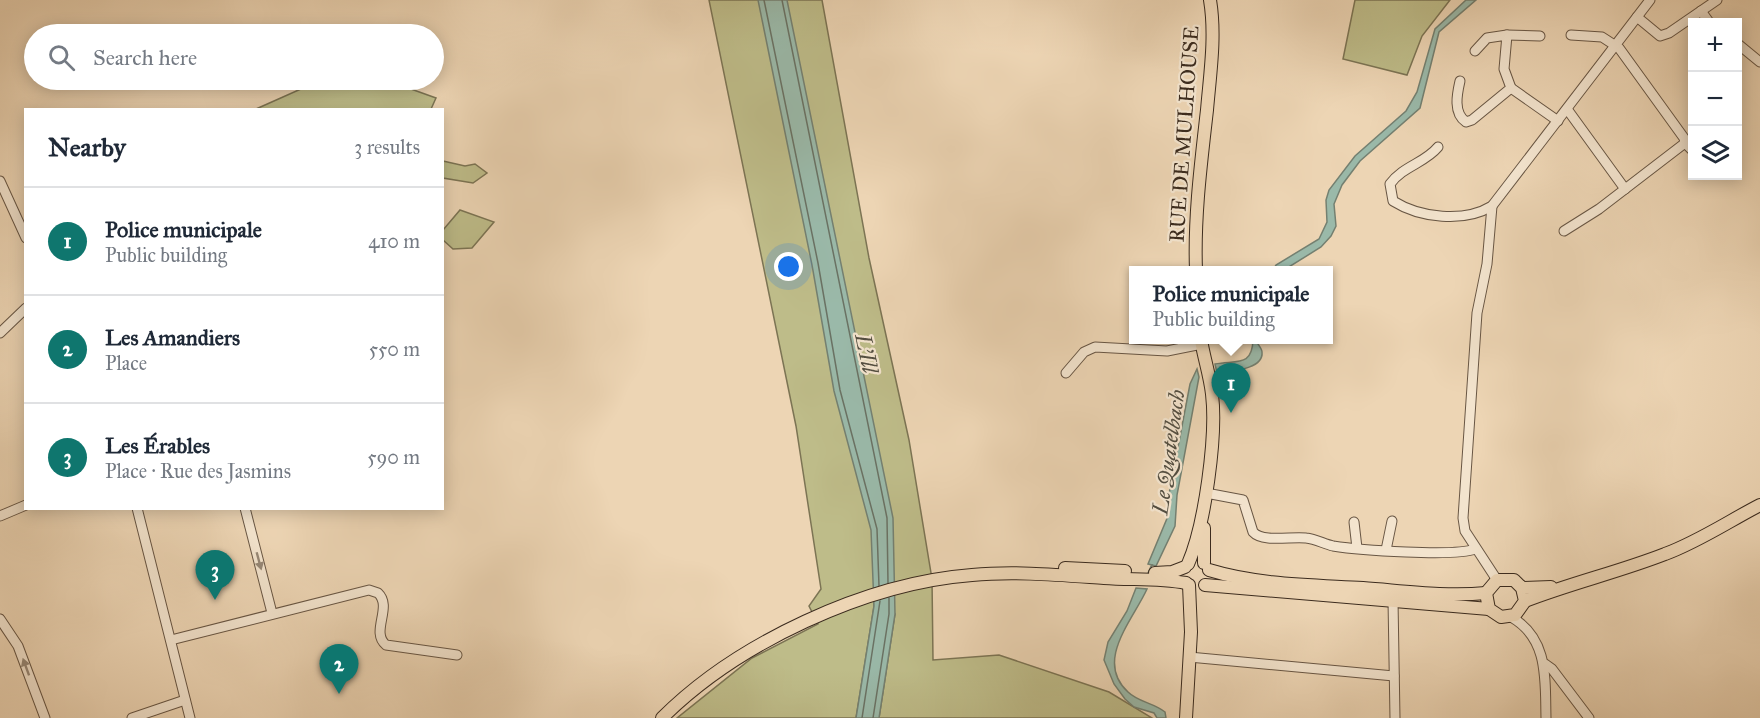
<!DOCTYPE html>
<html lang="en">
<head>
<meta charset="utf-8">
<style>
  :root { --surface:#fff; --page:#f2f2f3; --text:#1f2937; --muted:#747a83; --line:#e0e1e3; --accent:#0f766e }
  body { margin:0; font-family:"IM FELL Great Primer",serif; background:var(--page); color:var(--text) }
  .controls { position:absolute; right:18px; top:18px; display:grid; overflow:hidden; border-radius:0px; box-shadow:0 3px 15px #0003 }
  .controls button { width:54px; height:54px; display:grid; place-items:center; padding:0; border:0; border-bottom:2px solid var(--line); background:var(--surface); color:var(--text); font:30px sans-serif }
  .you { position:absolute; left:789px; top:267px; width:21px; height:21px; margin:-15px; border:4px solid #fff; border-radius:50%; background:#1a73e8; box-shadow:0 0 0 9px #1a73e833 }
  .badge { display:grid; place-items:center; width:39px; height:39px; border-radius:50%; background:var(--accent); color:#fff; font-size:20px; font-weight:700 }
  .pin { position:absolute; translate:-50% -50px; filter:drop-shadow(0 2px 3px #0008) }
  .pin::after { content:''; position:absolute; top:32px; width:21px; height:18px; background:inherit; clip-path:polygon(0 0,100% 0,50% 100%) }
  .popup { position:absolute; left:1129px; top:266px; width:204px; height:78px; box-sizing:border-box; display:grid; place-content:center; border-radius:0px; background:var(--surface); filter:drop-shadow(0 2px 4px #0005); font-size:20px; white-space:nowrap; color:var(--muted) }
  .popup b { font-size:22px; color:var(--text) }
  .popup::after { content:''; position:absolute; left:50%; top:100%; margin-left:-12px; border:12px solid transparent; border-top-color:var(--surface) }
  .list { margin:0; padding:0; list-style:none }
  h2 { display:flex; justify-content:space-between; align-items:center; height:78px; margin:0; padding:0 24px; font-size:26px }
  h2 small { font-size:20px; font-weight:400; color:var(--muted) }
  .list li { display:grid; grid-template-columns:39px 1fr auto; gap:18px; align-items:center; box-sizing:border-box; height:108px; padding:0 24px; border-top:2px solid var(--line) }
  .list b { display:block; font-size:22px; white-space:nowrap }
  .list p { margin:0; font-size:20px; white-space:nowrap; color:var(--muted) }
  .list em { font-size:20px; font-style:normal; color:var(--muted) }
  .icon { flex:none; width:33px; height:33px; fill:none; stroke:currentColor; stroke-width:2; stroke-linecap:round; stroke-linejoin:round }
  .map { position:relative; flex:none; width:1760px; height:718px; overflow:hidden }
  .search { position:absolute; background:var(--surface); box-shadow:0 3px 15px #0003; left:24px; top:24px; width:420px; height:66px; display:flex; align-items:center; gap:15px; box-sizing:border-box; padding:0 21px; border-radius:33px; color:var(--muted); font-size:22px }
  .panel { position:absolute; background:var(--surface); box-shadow:0 3px 15px #0003; left:24px; top:108px; width:420px; height:402px; border-radius:0px }
  .map>svg:first-child { display:block }
  .green { fill:#bebc89; stroke:#7c7454; stroke-width:1.5 }
  .water { fill:#9ab9a9; stroke:#748071; stroke-width:1.5 }
  .lines { fill:none; stroke-linecap:round; stroke-linejoin:round }
  .shore { stroke:#6a7264; stroke-width:1.5 }
  .stream { stroke:#748071; stroke-width:2 }
  .minor-casing { stroke:#685644; stroke-width:11 }
  .major-casing { stroke:#3b2b1e; stroke-width:14 }
  .minor { stroke:#f3e4ce; stroke-width:9 }
  .major { stroke:#edd5b4; stroke-width:12 }
  .oneway { fill:#978876 }
  .labels { text-anchor:middle; stroke-width:4.5; stroke-linejoin:round; paint-order:stroke }
  .street-label { font-size:21px; fill:#3b2b1e; stroke:#f3e4ce }
  .water-label { font-size:22px; font-style:italic; fill:#534e41; stroke:#f3e4ce }
</style>
</head>
<body>
<div class="map">
<svg width="1760" height="718" viewBox="0 0 1760 718">
  <rect width="100%" height="100%" fill="#edd5b4"/>
  <filter id="stains"><feTurbulence type="fractalNoise" baseFrequency=".00333" numOctaves="4"/><feColorMatrix values="0 0 0 0 .2 0 0 0 0 .09 0 0 0 0 .02 0 0 0 .5 -.17"/></filter>
  <radialGradient id="worn" r=".72"><stop offset=".6" stop-color="#630" stop-opacity="0"/><stop offset="1" stop-color="#630" stop-opacity=".3"/></radialGradient>
  <!-- green -->
  <g class="green">
    <polygon points="709,0 822,0 869,258 909,440 932,579 933,660 999,655 1109,692 1152,718 879,718 895,614 873,592 874,606 856,718 677,718 752,658 818,624 809,606 821,589 796,426"/>
    <polygon points="1355,0 1450,0 1422,36 1407,75 1343,59"/>
    <polygon points="321,80 386,80 436,98 431,109 256,109"/>
    <polygon points="443,161 465,166 475,164 487,173 473,183 443,178"/>
    <polygon points="460,210 494,222 472,248 453,249 443,240 443,230"/>
  </g>
  <!-- water -->
  <g class="water">
    <polygon points="758,0 787,0 893,518 895,614 879,718 856,718 874,606 871,530 834,391 812,265"/>
    <polygon points="1466,0 1476,0 1439,32 1420,108 1360,161 1342,185 1334,204 1336,226 1331,236 1321,247 1284,270 1273,270 1276,265 1319,239 1327,222 1326,200 1329,190 1355,156 1406,111 1417,92 1435,29"/>
    <path d="M1253,340H1256C1257,344 1262,348 1262,352C1264,370 1229,371 1217,373L1215,364C1237,360 1252,367 1253,340Z"/>
    <polygon points="1197,369 1199,377 1177,495 1175,526 1156,566 1148,564 1168,516 1169,494 1190,384"/>
    <path d="M1136,588L1147,589C1133,620 1094,661 1128,692C1138,702 1154,703 1165,712L1166,718H1157L1154,713L1134,707L1125,699L1114,684L1104,660L1108,642L1127,611Z"/>
  </g>
  <g class="lines">
    <!-- shore -->
    <g class="shore">
      <polyline points="764,0 818,263 840,390 877,529 879,586"/>
      <polyline points="782,0 887,518 888,583"/>
      <polyline points="862,718 880,601"/>
      <polyline points="873,718 889,614 889,598"/>
    </g>
    <!-- stream -->
    <polyline class="stream" points="1147,576 1152,565"/>
    <!-- minor casing -->
    <g class="minor-casing">
      <g id="minor">
        <polyline points="1701,11 1709,22"/>
        <polyline points="1637,17 1660,36 1669,33 1717,0"/>
        <polyline points="1507,35 1540,36"/>
        <polyline points="1571,35 1602,37 1619,48 1684,138 1685,143 1692,150"/>
        <polyline points="1738,44 1760,62"/>
        <path d="M1460,81C1457,94 1453,113 1466,122L1472,120L1511,88L1504,69L1507,35L1487,38L1475,51"/>
        <polyline points="1511,88 1558,121"/>
        <polyline points="1567,109 1625,189"/>
        <path d="M1438,147C1425,163 1403,166 1390,184L1393,201C1420,218 1464,223 1492,206L1650,0"/>
        <polyline points="0,181 26,238"/>
        <polyline points="1492,206 1487,264 1477,313 1463,518 1465,531 1497,580"/>
        <polyline points="1564,231 1599,209 1685,143"/>
        <polyline points="0,333 26,308"/>
        <polyline points="1066,373 1084,352 1095,347 1167,351 1202,344"/>
        <path d="M1206,493L1243,500L1253,532C1263,543 1292,536 1306,538C1316,539 1324,544 1333,546C1358,550 1455,557 1475,549"/>
        <polyline points="137,508 190,718"/>
        <polyline points="245,508 272,613"/>
        <polyline points="0,516 26,505"/>
        <polyline points="1354,522 1357,548"/>
        <polyline points="1386,550 1392,521"/>
        <polyline points="1393,600 1395,718"/>
        <path d="M1511,617C1549,638 1545,680 1546,718"/>
        <polyline points="0,619 18,646 45,718"/>
        <path d="M171,640L369,590L378,593C393,607 370,632 386,645L457,655"/>
        <polyline points="1189,657 1394,676"/>
        <polyline points="1545,664 1552,669 1589,718"/>
        <polyline points="132,718 185,700"/>
      </g>
    </g>
    <!-- major casing -->
    <g class="major-casing">
      <g id="major">
        <path d="M1196,270C1194,217 1201,163 1207,110C1210,74 1216,36 1210,0"/>
        <polyline points="1204,563 1204,528"/>
        <path d="M1188,564C1205,525 1217,436 1212,394C1210,376 1204,358 1201,340"/>
        <polyline points="1065,568 1125,571"/>
        <path d="M1209,570C1258,585 1312,585 1363,588C1404,591 1446,597 1486,593"/>
        <polyline points="1155,573 1172,572 1185,567"/>
        <polyline points="1205,585 1489,609"/>
        <polyline points="1522,588 1525,601 1515,615 1501,617 1489,609 1486,593 1497,580 1514,580 1522,588 1551,587"/>
        <path d="M1525,601C1571,583 1619,572 1665,554C1698,542 1729,521 1760,505"/>
        <path d="M662,718C737,643 866,583 972,575C1015,571 1060,575 1104,578C1131,580 1159,578 1186,583"/>
        <polyline points="1186,718 1191,632 1189,585"/>
      </g>
    </g>
    <!-- minor -->
    <use href="#minor" class="minor"/>
    <!-- major -->
    <use href="#major" class="major"/>
  </g>
  <!-- one-way arrows -->
  <defs><path id="oneway-solid" d="M-6-.8H1V-3.2L6.5 0L1 3.2V.8H-6Z" transform="scale(1.5)"/></defs>
  <g class="oneway">
    <use href="#oneway-solid" transform="translate(259 561) rotate(75)"/>
    <use href="#oneway-solid" transform="translate(26 667) rotate(-110)"/>
  </g>
  <g class="labels">
    <!-- street labels -->
    <g class="street-label">
      <text transform="translate(1184 134) rotate(-86)" y="7">RUE DE MULHOUSE</text>
    </g>
    <!-- water labels -->
    <g class="water-label">
      <text transform="translate(867 353) rotate(78)" y="8">L'Ill</text>
      <text transform="translate(1168 452) rotate(-82)" y="8">Le Quatelbach</text>
    </g>
  </g>
  <rect width="100%" height="100%" filter="url(#stains)"/>
  <rect width="100%" height="100%" fill="url(#worn)"/>
</svg>
<div class="controls">
<button>+</button>
<button>−</button>
<button><svg class="icon" aria-label="layers" viewBox="0 0 24 24"><path d="M12 4l9 5-9 5-9-5zM3 14l9 5 9-5"/></svg></button>
</div>
<div class="you"></div>
<div class="pin badge" style="left:1231px;top:413px">1</div>
<div class="popup"><b>Police municipale</b>Public building</div>
<div class="pin badge" style="left:339px;top:694px">2</div>
<div class="pin badge" style="left:215px;top:600px">3</div>
<div class="search"><svg class="icon" aria-label="search" viewBox="0 0 24 24"><circle cx="10" cy="10" r="6"/><path d="M15 15l6 6"/></svg>Search here</div>
<section class="panel">
<h2>Nearby<small>3 results</small></h2>
<ul class="list">
<li><span class="badge">1</span><div><b>Police municipale</b><p>Public building</p></div><em>410 m</em></li>
<li><span class="badge">2</span><div><b>Les Amandiers</b><p>Place</p></div><em>550 m</em></li>
<li><span class="badge">3</span><div><b>Les Érables</b><p>Place · Rue des Jasmins</p></div><em>590 m</em></li>
</ul>
</section>
</div>
</body>
</html>
